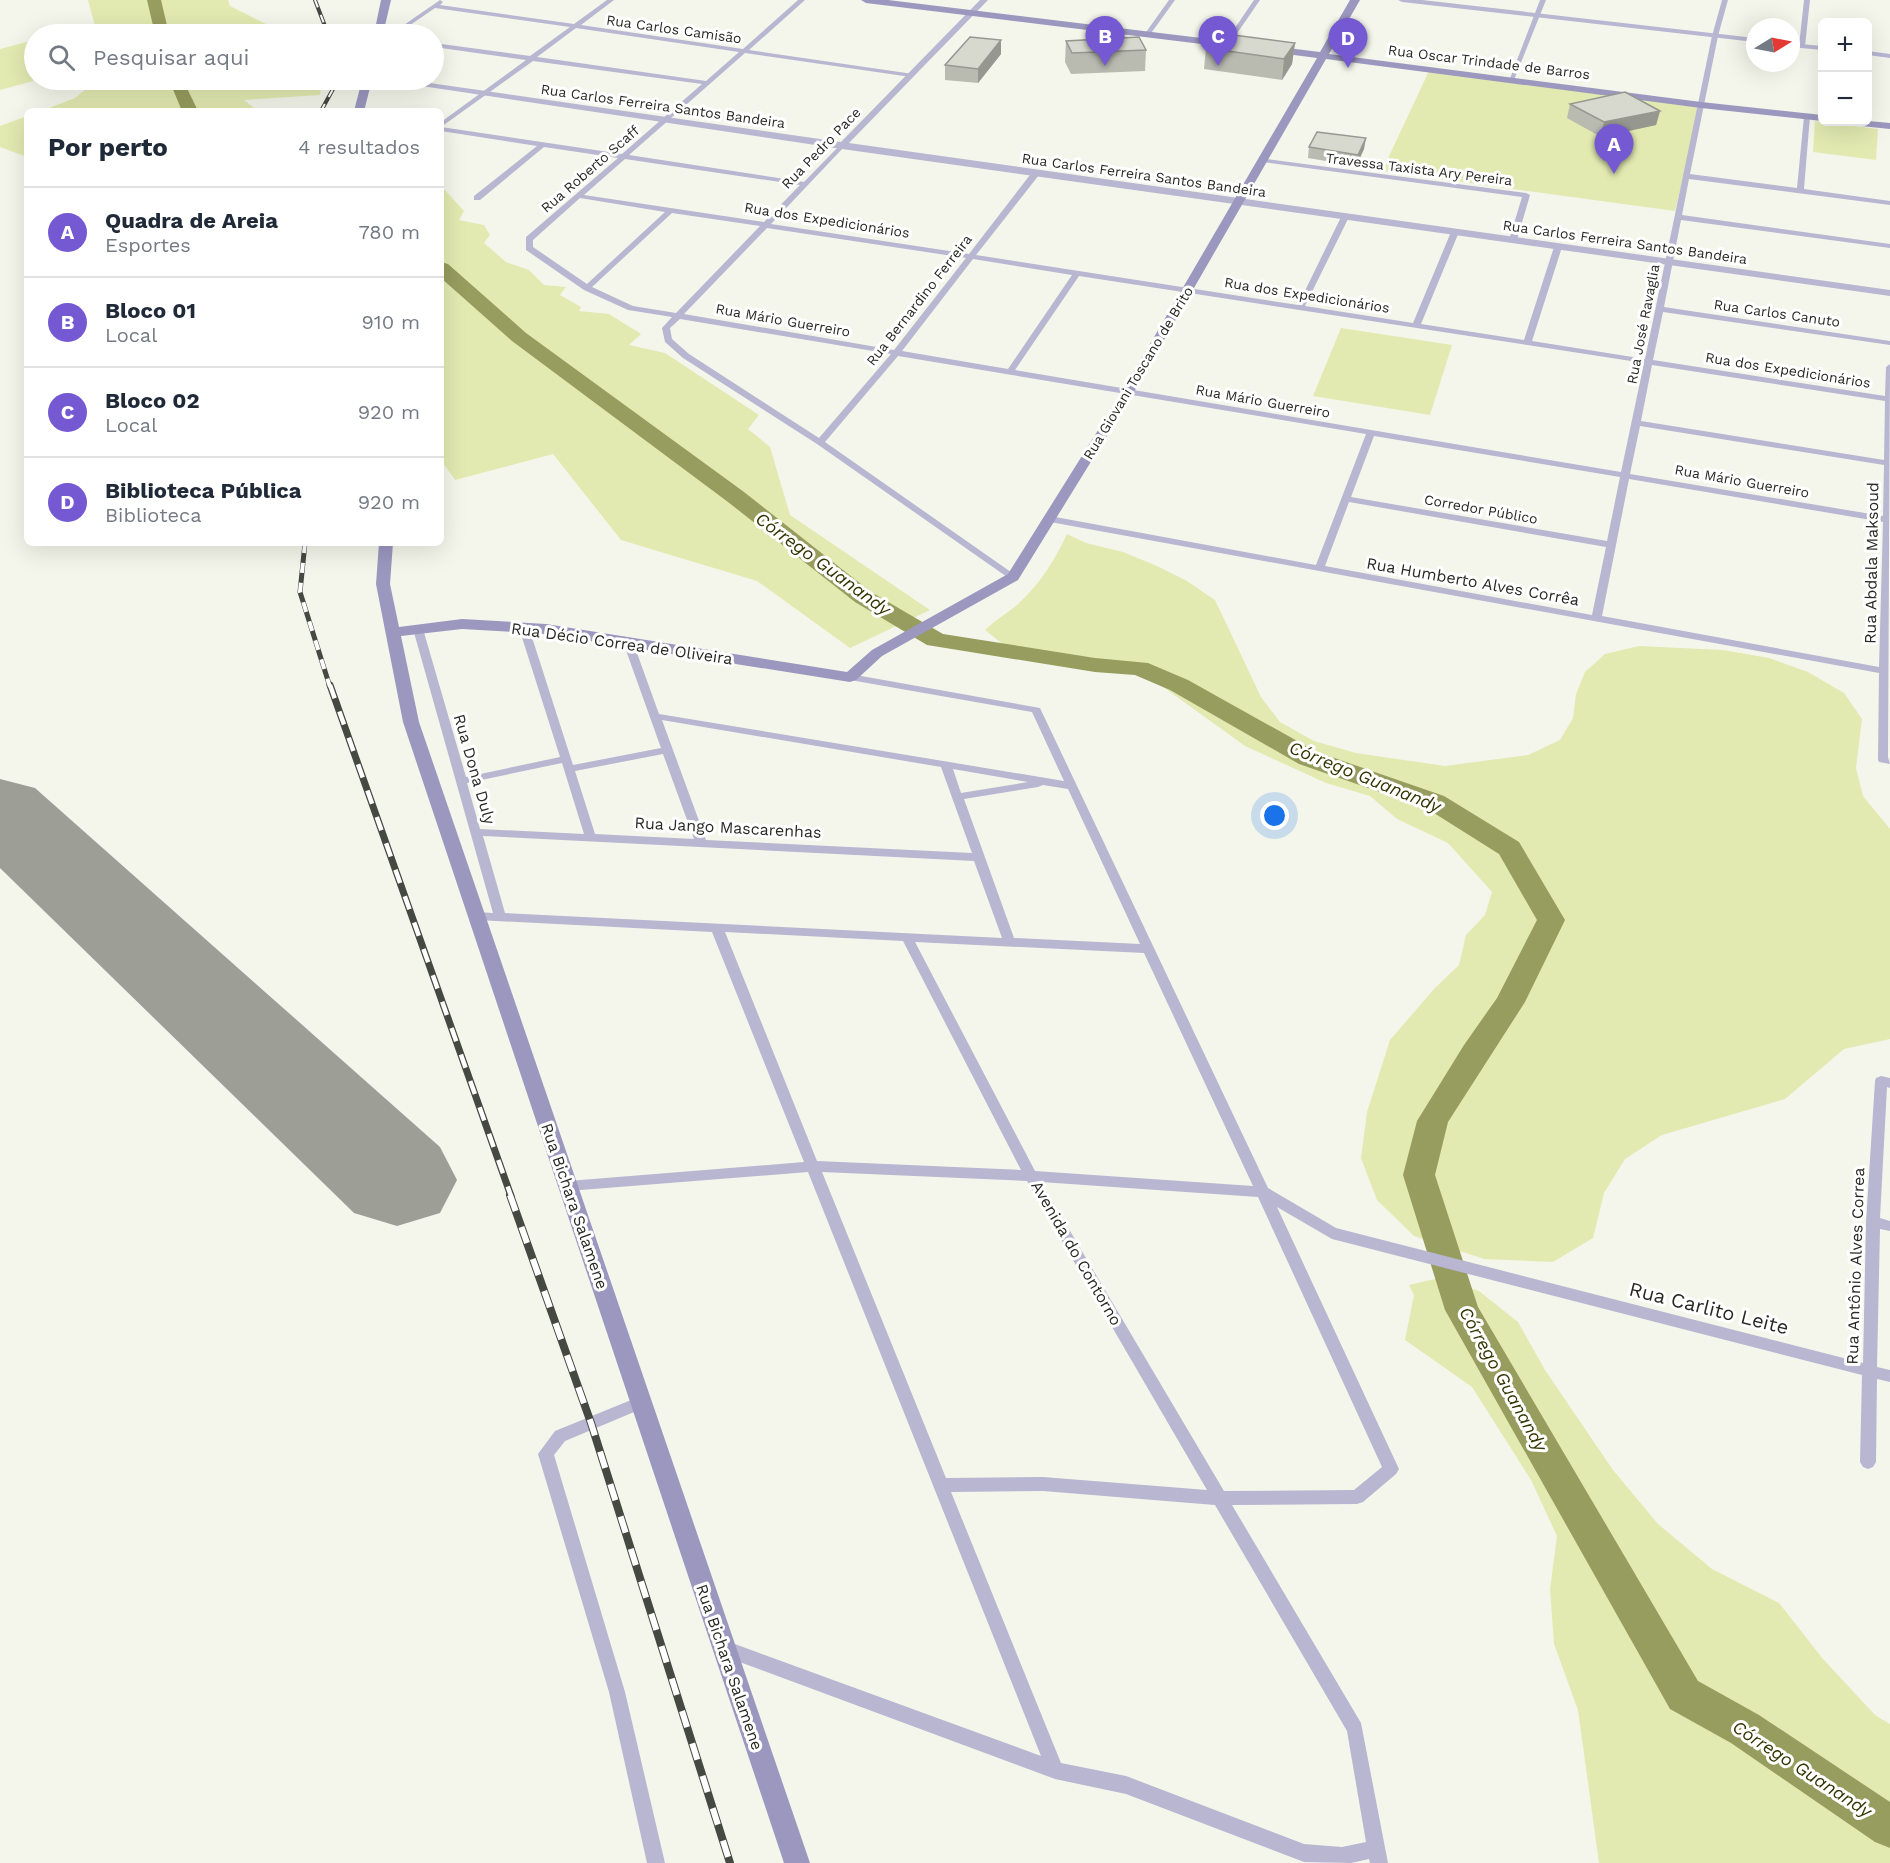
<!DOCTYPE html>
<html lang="pt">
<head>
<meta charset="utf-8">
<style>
  :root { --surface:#fff; --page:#f6f6f7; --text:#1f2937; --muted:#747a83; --line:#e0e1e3; --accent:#7459d3 }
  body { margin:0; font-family:"Work Sans",sans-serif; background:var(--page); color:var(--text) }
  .controls { position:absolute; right:18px; top:18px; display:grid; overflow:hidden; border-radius:9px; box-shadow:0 6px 24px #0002 }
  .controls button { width:54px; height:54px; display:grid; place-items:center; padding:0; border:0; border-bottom:2px solid var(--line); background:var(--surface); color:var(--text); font:30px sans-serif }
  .compass { position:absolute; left:1746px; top:18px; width:54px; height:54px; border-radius:50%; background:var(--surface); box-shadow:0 6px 24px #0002; rotate:80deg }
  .you { position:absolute; left:1275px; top:816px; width:21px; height:21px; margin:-15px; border:4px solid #fff; border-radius:50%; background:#1a73e8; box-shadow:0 0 0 9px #1a73e833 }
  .badge { display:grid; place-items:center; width:39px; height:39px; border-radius:50%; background:var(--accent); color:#fff; font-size:20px; font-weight:700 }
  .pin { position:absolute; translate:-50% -50px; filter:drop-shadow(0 2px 3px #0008) }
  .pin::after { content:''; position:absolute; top:32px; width:21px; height:18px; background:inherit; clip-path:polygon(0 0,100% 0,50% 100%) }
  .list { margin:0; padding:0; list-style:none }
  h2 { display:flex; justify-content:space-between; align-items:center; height:78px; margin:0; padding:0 24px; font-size:26px }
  h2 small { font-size:20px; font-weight:400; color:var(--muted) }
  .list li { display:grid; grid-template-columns:39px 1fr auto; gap:18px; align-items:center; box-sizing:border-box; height:90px; padding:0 24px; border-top:2px solid var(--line) }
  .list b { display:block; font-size:22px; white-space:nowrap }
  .list p { margin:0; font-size:20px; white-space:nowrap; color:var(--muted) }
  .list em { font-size:20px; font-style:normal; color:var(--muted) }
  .icon { flex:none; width:33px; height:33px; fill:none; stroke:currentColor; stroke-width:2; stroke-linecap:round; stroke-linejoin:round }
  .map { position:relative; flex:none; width:1890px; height:1863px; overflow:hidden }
  .search { position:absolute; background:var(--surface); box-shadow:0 6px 24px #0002; left:24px; top:24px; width:420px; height:66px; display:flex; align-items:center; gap:15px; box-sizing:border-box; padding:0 21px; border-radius:33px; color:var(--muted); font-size:22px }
  .panel { position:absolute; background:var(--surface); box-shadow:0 6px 24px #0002; left:24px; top:108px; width:420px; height:438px; border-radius:9px }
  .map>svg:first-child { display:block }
  .green { fill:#e2eab1 }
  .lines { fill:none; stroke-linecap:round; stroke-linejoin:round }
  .river { fill:#969d5e; fill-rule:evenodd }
  .runway { fill:#9d9f96; fill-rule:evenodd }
  .minor { fill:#b8b6d1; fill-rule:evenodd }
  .tertiary { fill:#b8b6d1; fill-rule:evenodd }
  .secondary { fill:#9b97bf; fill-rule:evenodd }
  .rail-far3-casing { stroke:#464842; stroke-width:4 }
  .rail-far2-casing { stroke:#464842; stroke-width:5 }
  .rail-far1-casing { stroke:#464842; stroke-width:7 }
  .rail-casing { stroke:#464842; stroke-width:8 }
  .rail-far3 { stroke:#fff; stroke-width:2; stroke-dasharray:8; stroke-linecap:butt }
  .rail-far2 { stroke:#fff; stroke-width:4; stroke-dasharray:10; stroke-linecap:butt }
  .rail-far1 { stroke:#fff; stroke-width:4.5; stroke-dasharray:14; stroke-linecap:butt }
  .rail { stroke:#fff; stroke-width:6; stroke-dasharray:17; stroke-linecap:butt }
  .wall { fill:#b9bbb1 }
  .shaded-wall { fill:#969890 }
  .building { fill:#d7d9ce; stroke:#969890; stroke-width:1.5 }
  .labels { text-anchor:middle; stroke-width:6; stroke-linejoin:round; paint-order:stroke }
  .far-street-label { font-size:14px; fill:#282925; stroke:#fff }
  .street-label { font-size:16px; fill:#282925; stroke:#fff }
  .water-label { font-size:18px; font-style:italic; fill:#323502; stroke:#fff }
  .near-street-label { font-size:20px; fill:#282925; stroke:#fff }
</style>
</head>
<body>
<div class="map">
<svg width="1890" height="1863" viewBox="0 0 1890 1863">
  <rect width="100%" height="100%" fill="#f4f6eb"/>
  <!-- green -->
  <g class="green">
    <polygon points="88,0 228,0 230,6 286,34 59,34 95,26"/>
    <polygon points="34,40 34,80 37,80 0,90 0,49"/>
    <polygon points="1429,71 1701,105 1675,211 1382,171"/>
    <polygon points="97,80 322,80 320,95 244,100 258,111 41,111 75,98"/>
    <polygon points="27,116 27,157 0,147 0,126"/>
    <polygon points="1815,121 1878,129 1876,160 1813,152"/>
    <polygon points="441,190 445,190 464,211 459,220 484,225 490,235 484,243 506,262 529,270 544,285 566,287 560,295 581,307 579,311 609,314 641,334 629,345 665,353 759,415 748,429 770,447 790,515 930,610 850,648 757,581 621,540 553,454 455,480 441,460 441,448 444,446 441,444"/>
    <polygon points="1341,328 1452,345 1430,415 1313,396"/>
    <path d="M1067,534L1086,543L1123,552L1157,566L1187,581L1215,600L1261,697L1280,722L1314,741L1356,753L1445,766L1528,755L1560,740L1573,718L1576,694L1585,672L1605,654L1639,646L1723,650L1769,658L1808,672L1844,693L1862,719L1856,768L1863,796L1890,829V1039L1844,1049L1785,1099L1662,1135L1625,1159L1604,1193L1593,1238L1553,1262L1484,1259L1414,1236L1377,1200L1361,1158L1367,1112L1390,1040L1434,989L1459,965L1466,935L1485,915L1492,892L1448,843L1397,819L1370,796L1326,783L1245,746L1159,684L1127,667L1090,657L1009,649L985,630C995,620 1008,613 1018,604C1041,583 1054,561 1067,534Z"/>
    <polygon points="1439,1278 1479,1291 1518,1322 1545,1370 1613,1470 1658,1524 1712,1569 1779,1603 1823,1659 1875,1715 1890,1724 1890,1863 1599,1863 1578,1710 1554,1644 1550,1589 1557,1536 1531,1480 1472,1387 1405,1340 1414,1295 1409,1285"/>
  </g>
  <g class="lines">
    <!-- river -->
    <g class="river">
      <polygon points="147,0 161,0 169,34 155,34"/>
      <polygon points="169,80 183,80 198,111 182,111"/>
      <polygon points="441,262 448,264 526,333 744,492 871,592 943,634 1095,658 1148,663 1188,680 1317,752 1444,796 1519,842 1565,920 1525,1002 1448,1122 1435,1175 1478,1307 1698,1681 1759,1715 1890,1802 1890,1848 1875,1842 1731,1743 1670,1709 1445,1310 1403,1175 1417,1121 1464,1045 1497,998 1537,920 1499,854 1426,808 1299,764 1170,690 1135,675 1095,672 927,645 855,602 728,502 512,341 441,278"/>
    </g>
    <!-- runway -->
    <polygon class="runway" points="0,779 35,788 440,1147 457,1180 440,1213 397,1226 354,1213 0,868"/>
    <!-- minor -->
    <g class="minor">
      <path d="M440,0L443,2L440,5L574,24L607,0H614L581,25L743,49L798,0H805L749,50L913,74L914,75L911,77L745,53L629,155L804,182L840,145H844V147L771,224L969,254L1033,171H1039V175L976,255L1298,305L1341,217L1345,215L1349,217L1305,306L1413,323L1451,232L1455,230L1459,232L1421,324L1524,340L1554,247L1558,245L1562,247L1532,341L1645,359L1712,36L1722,0H1728L1718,36L1690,174L1797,188L1804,116L1807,114L1810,116L1804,189L1890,201V205L1689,179L1682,215L1890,244V248L1681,220L1664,307L1890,341V345L1663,312L1653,360L1885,396L1886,367L1890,364L1888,757L1890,764L1879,762L1878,760L1879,673L1050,522L1045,519L1050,516L1316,565L1366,434L898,356L825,442L1018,577L1016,579H1010L817,444L683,358L665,342L662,328L672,317L628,310L584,290L526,250V237L618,158L544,147L480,200H474V196L537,146L441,131V122L526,60L434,47V43L530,56L570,27L435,8L397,34H391ZM576,28L739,52L706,81L537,57ZM533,61L702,84L622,154L441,127ZM625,159L800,185L764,222L584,195ZM580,198L665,212L587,284L533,247V240ZM672,213L760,226L676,313L633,306L592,287ZM767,228L966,258L894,350L684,314ZM973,259L1072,275L1008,369L902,351ZM1079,276L1644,363L1621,472L1015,370ZM680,319L891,354L819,438L689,354L672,339L670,328ZM1652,365L1885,401L1884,460L1641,421ZM1640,426L1884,465L1883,516L1630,474ZM1374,436L1620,477L1607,541L1351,497ZM1629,479L1883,522L1879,667L1602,616ZM1349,502L1606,547L1592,615L1325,566Z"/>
      <polygon points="1169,0 1175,0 1149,36 1145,36 1144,35"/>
      <polygon points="1254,0 1260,0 1229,45 1225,45 1224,44"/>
      <polygon points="1540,0 1546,0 1514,80 1509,81"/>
      <polygon points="1804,0 1810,0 1805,46 1802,48 1799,46"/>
      <polygon points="1259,158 1526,193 1530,195 1517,240 1513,242 1509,240 1522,197 1262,162 1258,160"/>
      <path d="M524,625L529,628L573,765L661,748L623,642L628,639L633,642L659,714L1064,781L1032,712L850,680L845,677L850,674L1040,708L1268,1188L1336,1228L1863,1363L1866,1222L1875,1081L1876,1078L1881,1076L1890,1078V1088L1887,1087L1880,1218L1890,1221V1231L1880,1229L1877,1367L1890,1370V1382L1877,1379L1876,1462L1873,1467L1868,1469L1863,1467L1860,1462L1862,1375L1332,1239L1277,1207L1399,1469L1396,1474L1363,1502L1357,1504L1232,1505L1361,1723L1388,1863H1370L1369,1859L1351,1863L1304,1862L1126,1794L1055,1779L718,1654L716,1648L718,1642L724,1640L1041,1756L808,1172L568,1191L563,1190L561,1186L563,1182L568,1181L804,1162L712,932L477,920L471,916L477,912L493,913L413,629L418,626L423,629L466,777L560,757L519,628ZM662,720L941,767L972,853L706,840ZM663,754L694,839L595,834L575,771ZM562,763L584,834L480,829L467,783ZM953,769L1028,782L961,793ZM1043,785L1068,789L1140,944L1014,938L964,799L1038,787ZM483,836L974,861L1002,938L505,913ZM725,932L903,941L1021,1170L817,1161ZM915,942L1144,953L1253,1186L1035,1171ZM822,1172L1027,1181L1207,1490L1043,1477L946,1478ZM1041,1182L1258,1197L1382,1467L1354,1490L1224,1491ZM1043,1491L1215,1505L1347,1731L1366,1842L1342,1847L1304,1844L1126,1776L1061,1763L951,1492Z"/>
      <polygon points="641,1396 646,1397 648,1402 646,1407 565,1441 554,1455 625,1692 665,1863 647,1863 609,1692 538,1454 555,1431"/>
    </g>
    <!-- tertiary -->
    <g class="tertiary">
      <polygon points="980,0 988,0 849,143 1890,290 1890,296 842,149 395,82 391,80 409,80 841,142"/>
      <polygon points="1398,0 1422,0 1755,38 1755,42 1402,2"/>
      <polygon points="1791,43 1822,46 1822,50 1791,47"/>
      <polygon points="1868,51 1890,54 1890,58 1868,55"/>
    </g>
    <!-- secondary -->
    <g class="secondary">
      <polygon points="381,0 391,0 383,34 374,34"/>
      <polygon points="861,0 888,0 1234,42 1239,45 1234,48 866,3"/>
      <polygon points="1350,0 1360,0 1329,54 1701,102 1822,115 1822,121 1701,108 1326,59 1134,392 1018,580 882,656 856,680 850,682 546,634 462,629 401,636 419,722 810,1863 784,1863 403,722 376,584 379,543 393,543 390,584 399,627 462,619 546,624 847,672 872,650 1008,574 1122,392 1317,58 1271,52 1266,49 1271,46 1320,52"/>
      <polygon points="362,80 372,80 364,111 354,111"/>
      <polygon points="1868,121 1890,123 1890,129 1851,125 1846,122"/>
    </g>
    <!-- rail-far3 casing -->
    <g class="rail-far3-casing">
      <g id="rail-far3">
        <polyline points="315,0 328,34"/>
        <polyline points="321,111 338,80"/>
      </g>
    </g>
    <!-- rail-far2 casing -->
    <g class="rail-far2-casing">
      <polyline id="rail-far2" points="305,543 300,592 330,687"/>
    </g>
    <!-- rail-far1 casing -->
    <g class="rail-far1-casing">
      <polyline id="rail-far1" points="330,685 511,1196"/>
    </g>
    <!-- rail casing -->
    <g class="rail-casing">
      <polyline id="rail" points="510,1195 591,1423 730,1863"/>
    </g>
    <!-- rail-far3 -->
    <use href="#rail-far3" class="rail-far3"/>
    <!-- rail-far2 -->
    <use href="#rail-far2" class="rail-far2"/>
    <!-- rail-far1 -->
    <use href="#rail-far1" class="rail-far1"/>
    <!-- rail -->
    <use href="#rail" class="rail"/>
  </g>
  <!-- wall -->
  <g class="wall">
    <polygon points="1066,41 1146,50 1145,71 1071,74 1065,62"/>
    <polygon points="1295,43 1292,64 1282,80 1204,69 1206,48"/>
    <polygon points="1001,54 978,83 945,80 945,65"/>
    <polygon points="1570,104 1660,111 1656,125 1601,137 1567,118"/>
    <polygon points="1309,147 1364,149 1356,166 1308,158"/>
  </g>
  <!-- shaded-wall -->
  <g class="shaded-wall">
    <polygon points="1001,40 1001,54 978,83 978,69"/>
    <polygon points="1295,43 1292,64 1282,80 1284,59"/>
    <polygon points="1660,111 1656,125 1601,137 1604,122"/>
    <polygon points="1366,138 1364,149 1356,166 1358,155"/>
  </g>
  <!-- building -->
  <g class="building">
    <polygon points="1218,33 1295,43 1284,59 1206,48"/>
    <polygon points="970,37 1001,40 978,69 945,65"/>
    <polygon points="1139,37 1146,50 1072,53 1066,41"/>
    <polygon points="1625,92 1660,111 1604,122 1570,104"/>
    <polygon points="1317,132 1366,138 1358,155 1309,147"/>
  </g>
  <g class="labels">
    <!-- far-street labels -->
    <g class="far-street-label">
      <text transform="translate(674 29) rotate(8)" y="5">Rua Carlos Camisão</text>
      <text transform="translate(1489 62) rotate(7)" y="5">Rua Oscar Trindade de Barros</text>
      <text transform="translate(663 106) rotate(8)" y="5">Rua Carlos Ferreira Santos Bandeira</text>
      <text transform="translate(821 148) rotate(-46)" y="5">Rua Pedro Pace</text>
      <text transform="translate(590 169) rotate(-41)" y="5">Rua Roberto Scaff</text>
      <text transform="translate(1419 169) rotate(7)" y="5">Travessa Taxista Ary Pereira</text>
      <text transform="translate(1144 175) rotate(8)" y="5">Rua Carlos Ferreira Santos Bandeira</text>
      <text transform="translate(827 220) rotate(9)" y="5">Rua dos Expedicionários</text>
      <text transform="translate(1625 242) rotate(8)" y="5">Rua Carlos Ferreira Santos Bandeira</text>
      <text transform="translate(1307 295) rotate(9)" y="5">Rua dos Expedicionários</text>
      <text transform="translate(919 300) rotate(-52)" y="5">Rua Bernardino Ferreira</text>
      <text transform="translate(1777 313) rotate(8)" y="5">Rua Carlos Canuto</text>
      <text transform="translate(783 320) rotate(10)" y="5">Rua Mário Guerreiro</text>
      <text transform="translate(1643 324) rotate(-79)" y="5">Rua José Ravaglia</text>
      <text transform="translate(1788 370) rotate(9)" y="5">Rua dos Expedicionários</text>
      <text transform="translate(1138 373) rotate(-59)" y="5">Rua Giovani Toscano de Brito</text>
      <text transform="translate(1263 401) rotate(10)" y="5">Rua Mário Guerreiro</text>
      <text transform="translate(1742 481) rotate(10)" y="5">Rua Mário Guerreiro</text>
      <text transform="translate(1481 509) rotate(10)" y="5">Corredor Público</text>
    </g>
    <!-- street labels -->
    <g class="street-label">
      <text transform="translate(1871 563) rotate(-89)" y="6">Rua Abdala Maksoud</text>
      <text transform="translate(1473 581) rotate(10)" y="6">Rua Humberto Alves Corrêa</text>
      <text transform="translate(622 643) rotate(8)" y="6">Rua Décio Correa de Oliveira</text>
      <text transform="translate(475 769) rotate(74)" y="6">Rua Dona Duly</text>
      <text transform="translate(728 827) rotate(3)" y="6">Rua Jango Mascarenhas</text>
      <text transform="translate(575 1206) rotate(71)" y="6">Rua Bichara Salamene</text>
      <text transform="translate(1077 1253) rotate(60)" y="6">Avenida do Contorno</text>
      <text transform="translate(1855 1266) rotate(-88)" y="6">Rua Antônio Alves Correa</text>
      <text transform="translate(730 1667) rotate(71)" y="6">Rua Bichara Salamene</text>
    </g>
    <!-- water labels -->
    <g class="water-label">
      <text transform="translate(823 564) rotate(36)" y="6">Córrego Guanandy</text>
      <text transform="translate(1365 777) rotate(22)" y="6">Córrego Guanandy</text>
      <text transform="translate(1503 1379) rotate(61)" y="6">Córrego Guanandy</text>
      <text transform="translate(1802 1769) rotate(33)" y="6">Córrego Guanandy</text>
    </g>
    <!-- near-street labels -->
    <g class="near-street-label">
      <text transform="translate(1709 1308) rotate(14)" y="7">Rua Carlito Leite</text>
    </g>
  </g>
</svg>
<div class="controls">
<button>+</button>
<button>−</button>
</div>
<svg class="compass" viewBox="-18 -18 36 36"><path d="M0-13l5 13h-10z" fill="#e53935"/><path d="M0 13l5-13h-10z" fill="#747a83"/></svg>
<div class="you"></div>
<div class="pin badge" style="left:1614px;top:174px">A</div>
<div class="pin badge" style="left:1105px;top:66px">B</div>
<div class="pin badge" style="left:1218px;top:66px">C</div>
<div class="pin badge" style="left:1348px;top:68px">D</div>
<div class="search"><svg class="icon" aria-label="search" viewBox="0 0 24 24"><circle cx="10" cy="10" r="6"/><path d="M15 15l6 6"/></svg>Pesquisar aqui</div>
<section class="panel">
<h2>Por perto<small>4 resultados</small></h2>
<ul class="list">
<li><span class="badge">A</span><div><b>Quadra de Areia</b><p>Esportes</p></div><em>780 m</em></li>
<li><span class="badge">B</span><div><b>Bloco 01</b><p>Local</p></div><em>910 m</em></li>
<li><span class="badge">C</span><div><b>Bloco 02</b><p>Local</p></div><em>920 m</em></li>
<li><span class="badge">D</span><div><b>Biblioteca Pública</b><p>Biblioteca</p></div><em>920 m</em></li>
</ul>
</section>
</div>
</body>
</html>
